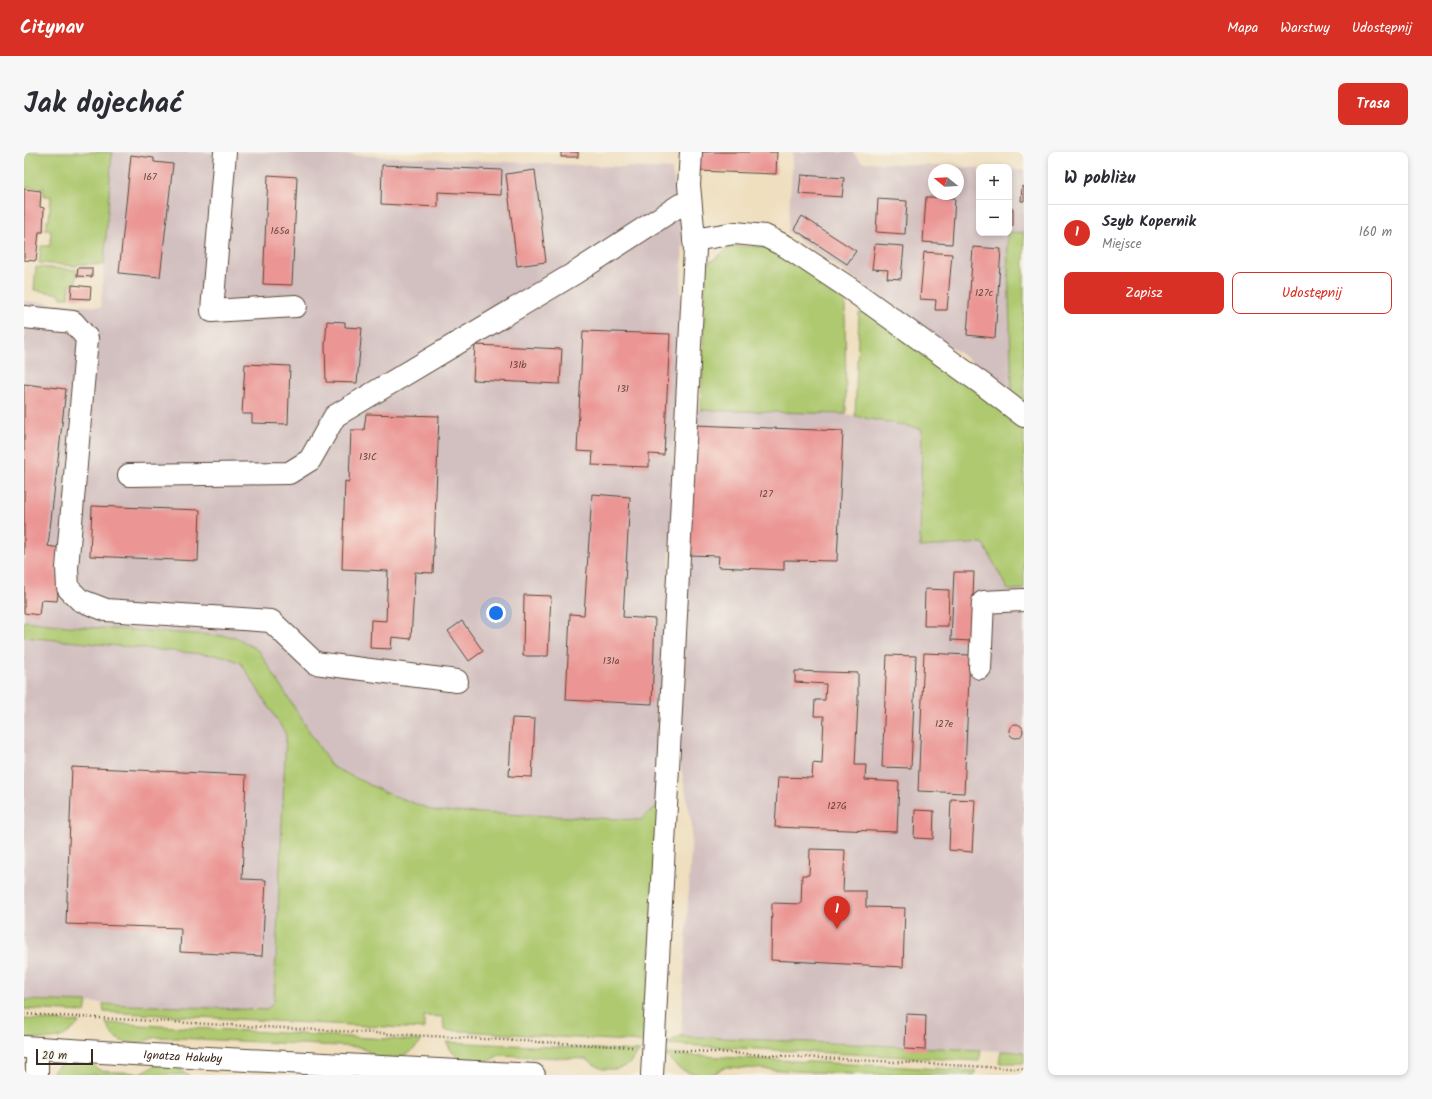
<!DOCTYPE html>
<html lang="pl">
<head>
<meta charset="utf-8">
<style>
  :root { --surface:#fff; --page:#f7f7f7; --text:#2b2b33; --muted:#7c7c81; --line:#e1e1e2; --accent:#d93025 }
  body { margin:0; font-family:Kalam,sans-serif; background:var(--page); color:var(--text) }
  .controls { position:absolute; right:12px; top:12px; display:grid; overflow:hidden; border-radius:8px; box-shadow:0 2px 6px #0003 }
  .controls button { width:36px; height:36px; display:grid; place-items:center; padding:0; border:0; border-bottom:1px solid var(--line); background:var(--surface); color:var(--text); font:20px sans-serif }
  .compass { position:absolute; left:904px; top:12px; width:36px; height:36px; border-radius:50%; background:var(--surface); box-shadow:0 2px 6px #0003; rotate:288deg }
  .scale { position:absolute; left:12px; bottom:10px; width:57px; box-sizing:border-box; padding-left:4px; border:2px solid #3b2a1e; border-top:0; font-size:11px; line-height:14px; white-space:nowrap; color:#3b2a1e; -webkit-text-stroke:3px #f7f3e8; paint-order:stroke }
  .you { position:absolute; left:472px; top:461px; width:14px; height:14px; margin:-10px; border:3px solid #fff; border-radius:50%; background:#1a73e8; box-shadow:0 0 0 6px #1a73e833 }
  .badge { display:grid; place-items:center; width:26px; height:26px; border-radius:50%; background:var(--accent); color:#fff; font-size:13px; font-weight:700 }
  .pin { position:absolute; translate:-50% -33px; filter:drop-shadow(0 1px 2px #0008) }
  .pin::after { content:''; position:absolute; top:21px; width:14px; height:12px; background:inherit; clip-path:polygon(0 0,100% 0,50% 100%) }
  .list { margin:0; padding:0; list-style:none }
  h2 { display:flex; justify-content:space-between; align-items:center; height:52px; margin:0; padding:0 16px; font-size:17px }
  h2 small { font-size:13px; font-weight:400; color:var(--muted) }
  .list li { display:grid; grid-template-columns:26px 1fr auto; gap:12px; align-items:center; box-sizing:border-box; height:56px; padding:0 16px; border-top:1px solid var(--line) }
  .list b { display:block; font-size:15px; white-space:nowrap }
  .list p { margin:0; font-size:13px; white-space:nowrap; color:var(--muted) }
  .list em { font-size:13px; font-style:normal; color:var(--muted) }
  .actions { display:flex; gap:8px; padding:12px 16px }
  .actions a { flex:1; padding:9px 0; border:1px solid var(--accent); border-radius:8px; text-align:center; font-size:14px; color:var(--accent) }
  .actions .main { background:var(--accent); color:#fff }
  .map { position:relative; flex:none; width:1000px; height:923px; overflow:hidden; border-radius:8px }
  header { display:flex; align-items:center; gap:24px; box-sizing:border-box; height:56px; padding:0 20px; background:var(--accent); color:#fff }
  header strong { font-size:19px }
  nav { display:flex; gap:22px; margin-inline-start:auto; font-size:14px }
  .intro { display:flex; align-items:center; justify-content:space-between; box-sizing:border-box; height:96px; padding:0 24px }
  h1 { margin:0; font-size:28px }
  .button { padding:10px 18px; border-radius:8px; background:var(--accent); color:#fff; font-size:14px; font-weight:700 }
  main { display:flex; gap:24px; padding:0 24px }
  aside { flex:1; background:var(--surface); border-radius:8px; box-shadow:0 2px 6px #0003 }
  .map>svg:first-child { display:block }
  .industrial { fill:#d2bfbf; fill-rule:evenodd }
  .green { fill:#aec970; stroke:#747a47 }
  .building { fill:#eb9694 }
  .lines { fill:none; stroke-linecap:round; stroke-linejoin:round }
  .minor-casing { stroke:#564536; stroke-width:24 }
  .path { stroke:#564536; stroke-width:2.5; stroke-dasharray:1 3; stroke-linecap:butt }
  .minor { stroke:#fff; stroke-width:22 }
  .labels { text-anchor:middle; stroke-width:3; stroke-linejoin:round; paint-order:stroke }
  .number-label { font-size:10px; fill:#67453c }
  .street-label { font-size:12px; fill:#3b2a1e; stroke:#f7f3e8 }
</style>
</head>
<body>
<header>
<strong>Citynav</strong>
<nav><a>Mapa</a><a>Warstwy</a><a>Udostępnij</a></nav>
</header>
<div class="intro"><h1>Jak dojechać</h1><a class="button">Trasa</a></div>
<main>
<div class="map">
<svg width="1000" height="923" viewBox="0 0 1000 923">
  <rect width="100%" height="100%" fill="#f7f3e8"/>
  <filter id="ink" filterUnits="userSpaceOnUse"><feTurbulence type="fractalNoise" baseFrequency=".025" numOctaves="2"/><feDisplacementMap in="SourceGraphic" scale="8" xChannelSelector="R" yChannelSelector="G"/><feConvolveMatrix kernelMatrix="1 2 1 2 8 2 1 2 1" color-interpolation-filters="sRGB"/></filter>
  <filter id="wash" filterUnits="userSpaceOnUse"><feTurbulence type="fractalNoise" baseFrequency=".012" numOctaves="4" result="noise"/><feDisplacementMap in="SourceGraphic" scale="16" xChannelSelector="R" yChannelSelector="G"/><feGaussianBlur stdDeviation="0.9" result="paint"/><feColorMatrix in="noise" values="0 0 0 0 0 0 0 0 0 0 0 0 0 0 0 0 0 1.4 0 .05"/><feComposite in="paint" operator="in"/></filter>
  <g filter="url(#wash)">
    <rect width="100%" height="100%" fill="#efdfbf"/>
    <!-- industrial -->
    <g class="industrial">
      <polygon points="88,0 228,0 302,2 648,17 659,84 636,651 617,668 412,659 360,640 307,614 235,499 203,484 44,474 0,469 0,149 77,155"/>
      <path d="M769,0H828L838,10L955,16V81H983L988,238L764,80ZM910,18H934V42H910Z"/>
      <polygon points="985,17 1000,18 1000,81 985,80"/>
      <polygon points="668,257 822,262 898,276 896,395 959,391 984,438 1000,437 1000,900 657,884 668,674 653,595"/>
      <polygon points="0,485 200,504 217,511 263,582 250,850 242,858 0,848"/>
    </g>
    <!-- green -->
    <g class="green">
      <polygon points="0,0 88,0 80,113 54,112 53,114 15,111 17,94 26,94 27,78 22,78 23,68 25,68 27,44 20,44 20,36 0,35"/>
      <polygon points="985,80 1000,81 1000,250 988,238 983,81"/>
      <polygon points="708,94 743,95 791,123 821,149 822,262 677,258 682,113"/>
      <polygon points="12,115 53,118 52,132 46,132 45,146 37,146 36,142 10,138"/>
      <polygon points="835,161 858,164 1000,274 1000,437 984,438 959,391 896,395 898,277 831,264"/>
      <polygon points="0,469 44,474 203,484 212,485 235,499 307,614 360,640 411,659 617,668 636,651 620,890 420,878 419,865 400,864 400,877 80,860 79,852 242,858 250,850 262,582 217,511 200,504 0,485"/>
      <polygon points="0,848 63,850 61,860 0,857"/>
      <path d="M0,867L56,870C37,892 26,887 0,886Z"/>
      <polygon points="82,871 398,889 387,900 372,906 353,905 336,895 132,885 112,892 97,889 89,884"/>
      <polygon points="657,884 957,898 955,909 640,892"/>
      <polygon points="422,890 616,899 604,913 592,917 578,917 561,907 476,903 460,911 440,909 429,901"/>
      <polygon points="977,899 1000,900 1000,911 975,911"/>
      <path d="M642,902L952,919L949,923H843L702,915C697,918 690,922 685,923C666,923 651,918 642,902Z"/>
      <path d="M63,909L77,919L116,921L133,913L152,915L165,923H28C32,909 51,910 63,909Z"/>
    </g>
    <g id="blocks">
      <!-- building -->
      <g class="building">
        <rect x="537" y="0" width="17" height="5"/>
        <polygon points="675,0 753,0 752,22 674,19"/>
        <polygon points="107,3 130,6 130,10 149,12 136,125 95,121"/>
        <polygon points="358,13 478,18 477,43 414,40 414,55 357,52"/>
        <polygon points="511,18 522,110 493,114 482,22"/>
        <polygon points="244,23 273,25 268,133 239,132"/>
        <polygon points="777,23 820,26 818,45 775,42"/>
        <polygon points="998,34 1000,35 1000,49 997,49"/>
        <polygon points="0,37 17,39 16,55 20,56 19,80 15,80 12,109 0,108"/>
        <polygon points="902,45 931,46 928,92 899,90"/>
        <polygon points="854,47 883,49 881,82 852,80"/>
        <rect x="985" y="57" width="4" height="16"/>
        <polygon points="778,64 832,99 823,112 770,77"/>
        <polygon points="851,92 880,94 877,127 863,126 864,118 848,117"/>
        <polygon points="949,95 977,97 971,186 943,183"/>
        <polygon points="900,100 928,102 923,158 911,158 912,148 896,147"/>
        <polygon points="54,116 68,116 68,125 53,124"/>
        <polygon points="48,133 67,135 66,147 47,146"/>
        <polygon points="303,169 321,170 321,175 338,176 333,231 302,230 301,194"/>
        <polygon points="559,179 646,182 640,303 625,302 625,315 568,313 569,300 553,299"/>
        <polygon points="451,193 538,197 536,232 449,228"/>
        <polygon points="221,212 266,214 264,272 228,271 228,262 218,262"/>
        <polygon points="0,232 42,237 24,394 36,396 32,427 36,427 33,449 17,448 15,463 0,461"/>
        <polygon points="342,262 415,264 409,421 391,420 387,487 368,485 367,497 346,496 347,468 362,469 364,419 318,417 321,329 325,330 327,278 340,278"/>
        <polygon points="671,273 819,279 813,409 760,408 760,418 694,415 695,404 665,403"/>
        <polygon points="568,342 606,345 599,465 631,467 628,552 542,548 546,462 560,463"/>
        <polygon points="68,354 176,358 174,409 66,404"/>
        <polygon points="930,420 950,420 947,489 927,488"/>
        <polygon points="901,437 925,438 924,474 900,474"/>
        <polygon points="500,443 527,444 524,504 499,504"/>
        <polygon points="438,469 459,499 445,509 424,479"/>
        <polygon points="900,501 946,503 940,641 894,639"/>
        <polygon points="863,503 892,504 887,616 858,615"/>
        <polygon points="771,519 834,521 834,549 831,613 842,613 841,628 875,630 873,680 751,675 754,625 788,626 789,611 798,612 800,564 790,564 791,548 801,548 802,532 771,530"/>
        <polygon points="488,566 511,567 508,625 485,624"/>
        <circle cx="992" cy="579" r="7"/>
        <polygon points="48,615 222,623 218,727 242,728 238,804 156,800 157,776 42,772"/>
        <polygon points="927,647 951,648 948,700 925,698"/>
        <polygon points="891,658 910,659 909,687 890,686"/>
        <polygon points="786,697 821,698 819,739 842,739 842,755 881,756 879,815 747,808 748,751 777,752 778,723 785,723"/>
        <polygon points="882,862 902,863 901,898 881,897"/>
      </g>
    </g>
  </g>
  <g filter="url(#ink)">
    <use href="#blocks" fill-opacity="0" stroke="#564536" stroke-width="1"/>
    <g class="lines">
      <!-- minor casing -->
      <g class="minor-casing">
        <g id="minor">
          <polyline points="201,0 188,159 272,154"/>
          <polyline points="670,88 711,81 741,84 763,95 825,136 961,234 1000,264"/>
          <polyline points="0,165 49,170 63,186 43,416 44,436 56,448 82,458 247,469 291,511 433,529"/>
          <polyline points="105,323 265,321 286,308 311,264 551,121 656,53 666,52"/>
          <polyline points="956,516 959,450 1000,448"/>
          <path id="s1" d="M0,895L109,902L510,923"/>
          <polyline points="13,923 13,896"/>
          <polyline points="628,923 671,97 665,33 667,0"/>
        </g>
      </g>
      <!-- path -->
      <g class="path">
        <polyline points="0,862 609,895"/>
        <polyline points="650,898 1000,917"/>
      </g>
      <!-- minor -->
      <use href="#minor" class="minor"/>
    </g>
  </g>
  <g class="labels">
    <!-- number labels -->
    <g class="number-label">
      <text x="126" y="28">167</text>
      <text x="256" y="82">165a</text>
      <text x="960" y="144">127c</text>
      <text x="494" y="216">131b</text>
      <text x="599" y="240">131</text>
      <text x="344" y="308">131C</text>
      <text x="742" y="345">127</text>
      <text x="587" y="512">131a</text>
      <text x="920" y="575">127e</text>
      <text x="813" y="657">127G</text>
    </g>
    <!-- street labels -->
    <g class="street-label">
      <text dy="4" stroke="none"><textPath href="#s1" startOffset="159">Ignatza Hakuby</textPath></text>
    </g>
  </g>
</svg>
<div class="controls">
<button>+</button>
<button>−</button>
</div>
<svg class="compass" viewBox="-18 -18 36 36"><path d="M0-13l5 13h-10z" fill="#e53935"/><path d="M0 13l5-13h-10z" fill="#7c7c81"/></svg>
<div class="scale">20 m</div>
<div class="you"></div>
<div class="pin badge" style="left:813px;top:777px">1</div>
</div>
<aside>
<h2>W pobliżu<small></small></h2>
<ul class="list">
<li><span class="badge">1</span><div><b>Szyb Kopernik</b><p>Miejsce</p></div><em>160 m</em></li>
</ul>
<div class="actions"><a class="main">Zapisz</a><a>Udostępnij</a></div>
</aside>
</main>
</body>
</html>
